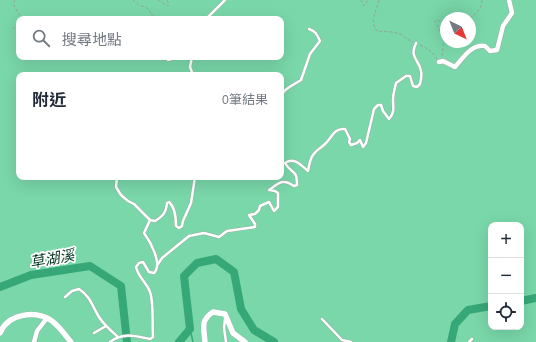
<!DOCTYPE html>
<html lang="zh-TW">
<head>
<meta charset="utf-8">
<style>
  :root { --surface:#fff; --page:#f2f2f3; --text:#1f2937; --muted:#747a83; --line:#e0e1e3 }
  body { margin:0; font-family:Ubuntu,"Noto Sans TC",sans-serif; background:var(--page); color:var(--text) }
  .controls { position:absolute; right:12px; bottom:12px; display:grid; overflow:hidden; border-radius:8px; box-shadow:0 4px 16px #0002 }
  .controls button { width:36px; height:36px; display:grid; place-items:center; padding:0; border:0; border-bottom:1px solid var(--line); background:var(--surface); color:var(--text); font:20px sans-serif }
  .compass { position:absolute; left:440px; top:12px; width:36px; height:36px; border-radius:50%; background:var(--surface); box-shadow:0 4px 16px #0002; rotate:137deg }
  .list { margin:0; padding:0; list-style:none }
  h2 { display:flex; justify-content:space-between; align-items:center; height:52px; margin:0; padding:0 16px; font-size:17px }
  h2 small { font-size:13px; font-weight:400; color:var(--muted) }
  .icon { flex:none; width:22px; height:22px; fill:none; stroke:currentColor; stroke-width:2; stroke-linecap:round; stroke-linejoin:round }
  .map { position:relative; flex:none; width:536px; height:342px; overflow:hidden }
  .search { position:absolute; background:var(--surface); box-shadow:0 4px 16px #0002; left:16px; top:16px; width:268px; height:44px; display:flex; align-items:center; gap:10px; box-sizing:border-box; padding:0 14px; border-radius:8px; color:var(--muted); font-size:15px }
  .panel { position:absolute; background:var(--surface); box-shadow:0 4px 16px #0002; left:16px; top:72px; width:268px; height:108px; border-radius:8px }
  .map>svg:first-child { display:block }
  .green { fill:#79d7a9; fill-rule:evenodd }
  .lines { fill:none; stroke-linecap:round; stroke-linejoin:round }
  .stream { stroke:#36a877; stroke-width:1.5 }
  .river { stroke:#36a877; stroke-width:8 }
  .service-casing { stroke:#99afa2; stroke-width:3.5 }
  .minor-casing { stroke:#99afa2; stroke-width:5.5 }
  .tertiary-casing { stroke:#99afa2; stroke-width:6 }
  .path { stroke:#94a59c; stroke-width:1; stroke-dasharray:3 2; stroke-linecap:butt }
  .service { stroke:#fff; stroke-width:2.5 }
  .minor { stroke:#fff; stroke-width:4.5 }
  .tertiary { stroke:#fff; stroke-width:5.5 }
  .labels { text-anchor:middle; stroke-width:3.5; stroke-linejoin:round; paint-order:stroke }
  .water-label { font-size:15px; font-style:italic; fill:#063723; stroke:#fff }
</style>
</head>
<body>
<div class="map">
<svg width="536" height="342" viewBox="0 0 536 342">
  <rect width="100%" height="100%" fill="#d7eee1"/>
  <!-- green -->
  <path class="green" d="M0,0H536V342H0ZM446,18H470V42H446ZM19,19H281V57H19ZM19,75H281V177H19ZM491,225H521V327H491Z"/>
  <g class="lines">
    <!-- stream -->
    <polyline class="stream" points="190,329 193,342"/>
    <!-- river -->
    <g class="river">
      <polyline points="0,287 31,275 90,266 121,286 127,342"/>
      <polyline points="521,301 536,298"/>
      <polyline points="179,342 190,329 184,276 197,263 216,259 234,272 241,309 254,330 274,342"/>
      <polyline points="451,342 455,324 468,310 491,306"/>
    </g>
    <!-- service casing -->
    <g class="service-casing">
      <g id="service">
        <polyline points="206,19 225,0"/>
        <polyline points="168,57 168,60 179,57"/>
        <polyline points="192,57 190,67 193,75"/>
        <path d="M281,95C286,87 294,85 301,80L310,54L320,41C317,35 316,31 309,29"/>
        <polyline points="128,177 134,177"/>
        <path d="M150,220L155,221C163,216 166,213 167,203L169,202C175,207 176,217 176,226L179,228L182,226L183,221L191,203L195,177"/>
        <path d="M158,264L162,258L189,236L204,233L219,237L227,231L255,227V224L249,215L255,214L259,210L260,206L269,202L274,211L278,207V193L275,191L269,190C279,183 283,178 294,186L297,185C297,168 291,174 285,163C294,157 300,164 308,171C309,166 310,159 313,155C316,150 321,148 325,144C332,138 333,128 345,129L350,139L349,142L351,145L357,143L360,140L363,147L366,143L374,109L378,105H381L383,111L389,119C395,112 393,108 393,100C393,94 395,88 396,83L406,76H410L413,86L417,87L420,84C421,80 422,75 421,71C419,59 409,58 416,43"/>
        <path d="M65,297L72,291L79,289C91,297 92,306 99,317C104,325 110,330 117,336"/>
        <polyline points="225,319 224,328 226,342"/>
        <polyline points="322,319 342,340 351,342"/>
        <polyline points="94,333 106,326"/>
        <path d="M110,342C122,332 135,336 150,339L153,337C152,324 154,303 150,292C147,283 138,277 136,267L139,263L143,262L149,272L154,273C163,264 150,241 144,233L150,220L134,204L128,201L121,195L116,187L117,177"/>
        <polyline points="469,342 472,339"/>
      </g>
    </g>
    <!-- minor casing -->
    <g class="minor-casing">
      <g id="minor">
        <path d="M439,62L443,61L455,67C463,58 471,44 485,46L490,51L497,50L503,26L512,13L509,0"/>
        <polyline points="34,342 37,331 47,318"/>
      </g>
    </g>
    <!-- tertiary casing -->
    <g class="tertiary-casing">
      <g id="tertiary">
        <path d="M0,333C8,313 36,310 52,321C59,326 65,335 71,342"/>
        <path d="M205,342C204,329 200,320 213,312L225,314L233,333L245,342"/>
      </g>
    </g>
    <!-- path -->
    <g class="path">
      <polyline points="15,0 13,4 20,16 20,19"/>
      <path d="M133,0L140,6C148,6 149,10 153,17L152,19"/>
      <polyline points="158,0 168,6 169,5 167,0"/>
      <polyline points="361,0 364,6 368,0"/>
      <path d="M379,0C377,10 369,21 377,31C383,32 390,31 396,33C403,34 407,40 413,42"/>
      <path d="M470,19C476,13 482,9 482,0"/>
      <polyline points="13,29 19,21"/>
      <path d="M420,45C427,48 433,52 437,59"/>
      <polyline points="442,56 444,39 435,21 437,20 446,23"/>
    </g>
    <!-- service -->
    <use href="#service" class="service"/>
    <!-- minor -->
    <use href="#minor" class="minor"/>
    <!-- tertiary -->
    <use href="#tertiary" class="tertiary"/>
  </g>
  <g class="labels">
    <!-- water labels -->
    <g class="water-label">
      <text transform="translate(52 259) rotate(-10)" y="5">草湖溪</text>
    </g>
  </g>
</svg>
<div class="controls">
<button>+</button>
<button>−</button>
<button><svg class="icon" aria-label="locate" viewBox="0 0 24 24"><circle cx="12" cy="12" r="6"/><path d="M12 2v4M12 18v4M2 12h4M18 12h4"/></svg></button>
</div>
<svg class="compass" viewBox="-18 -18 36 36"><path d="M0-13l5 13h-10z" fill="#e53935"/><path d="M0 13l5-13h-10z" fill="#747a83"/></svg>
<div class="search"><svg class="icon" aria-label="search" viewBox="0 0 24 24"><circle cx="10" cy="10" r="6"/><path d="M15 15l6 6"/></svg>搜尋地點</div>
<section class="panel">
<h2>附近<small>0筆結果</small></h2>
<ul class="list">
</ul>
</section>
</div>
</body>
</html>
